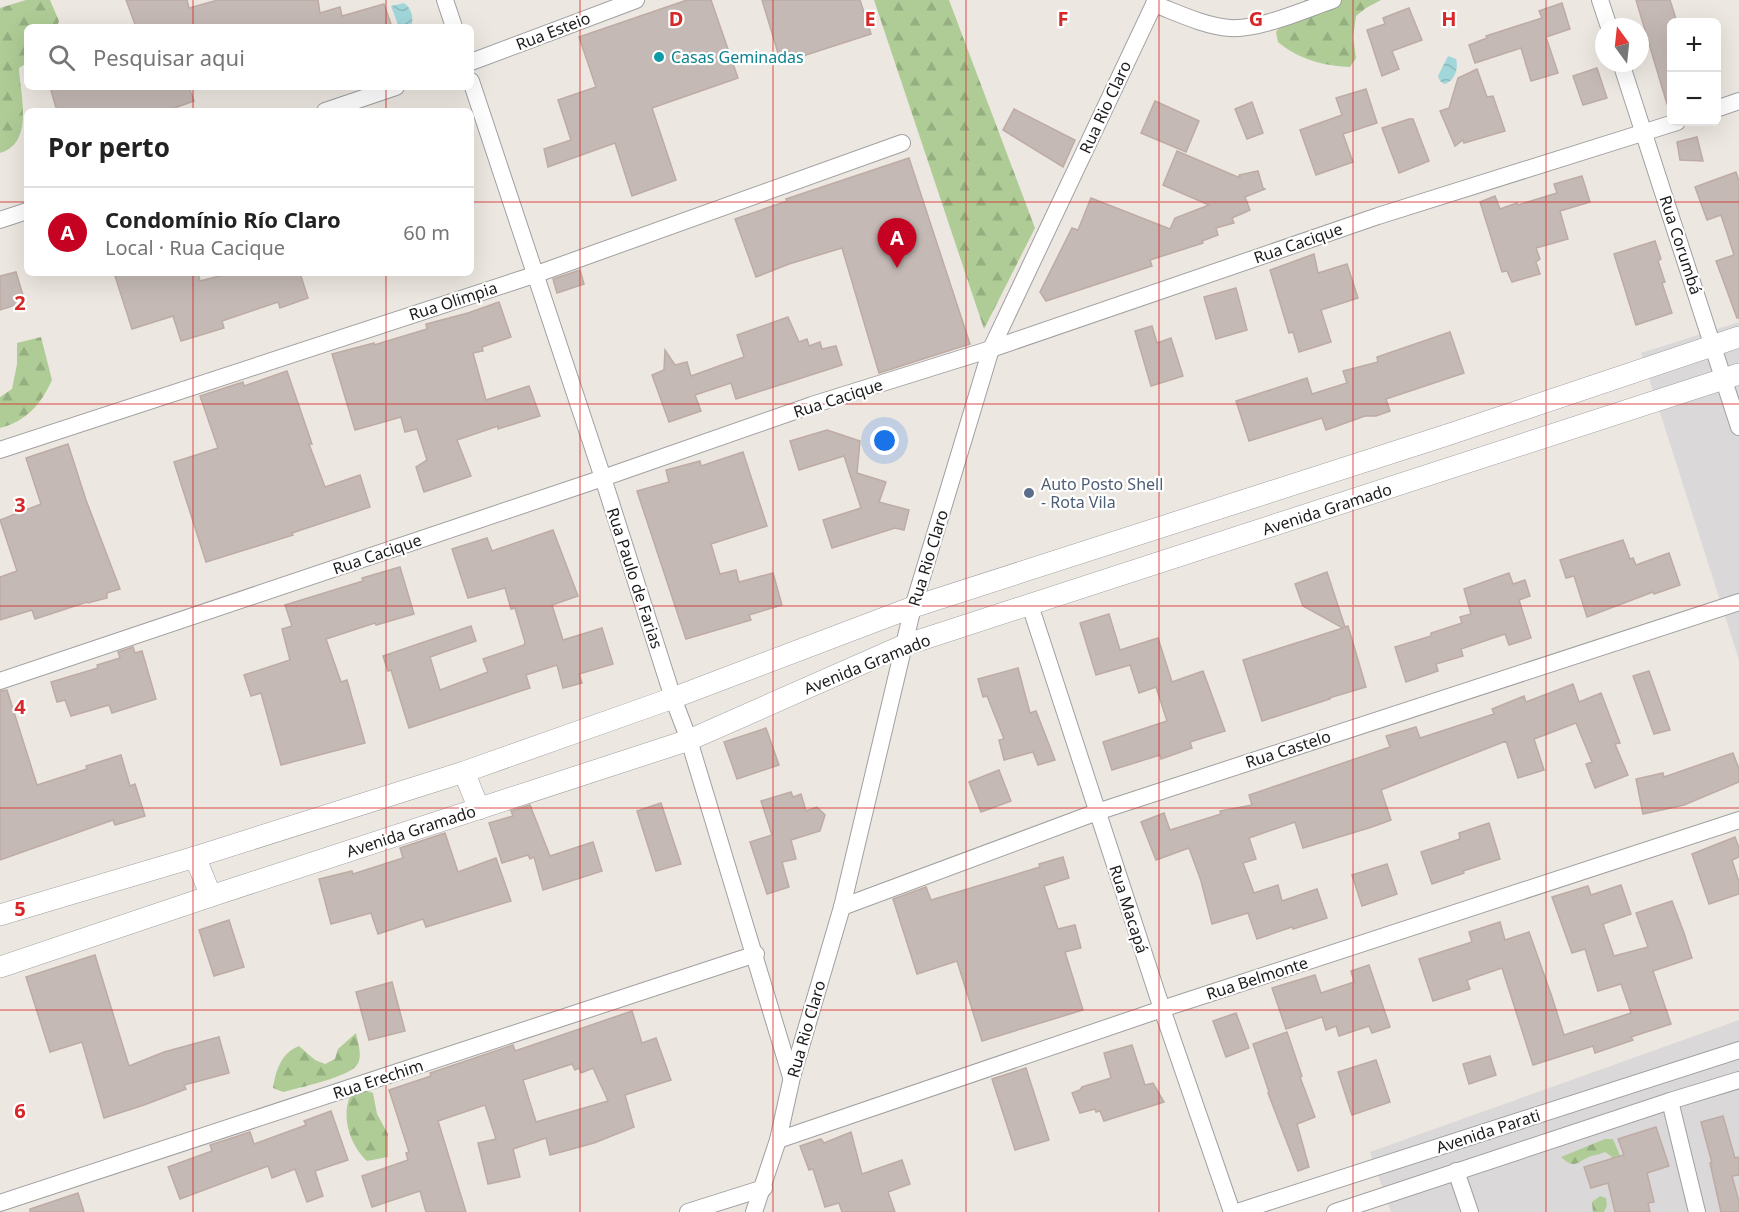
<!DOCTYPE html>
<html lang="pt">
<head>
<meta charset="utf-8">
<style>
  :root { --surface:#fff; --page:#f2f2f2; --text:#222; --muted:#767676; --line:#e0e0e0; --accent:#c50222 }
  body { margin:0; font-family:"Noto Sans",sans-serif; background:var(--page); color:var(--text) }
  .controls { position:absolute; right:18px; top:18px; display:grid; overflow:hidden; border-radius:9px; box-shadow:0 6px 24px #0002 }
  .controls button { width:54px; height:54px; display:grid; place-items:center; padding:0; border:0; border-bottom:2px solid var(--line); background:var(--surface); color:var(--text); font:30px sans-serif }
  .compass { position:absolute; left:1595px; top:18px; width:54px; height:54px; border-radius:50%; background:var(--surface); box-shadow:0 6px 24px #0002; rotate:345deg }
  .you { position:absolute; left:885px; top:441px; width:21px; height:21px; margin:-15px; border:4px solid #fff; border-radius:50%; background:#1a73e8; box-shadow:0 0 0 9px #1a73e833 }
  .badge { display:grid; place-items:center; width:39px; height:39px; border-radius:50%; background:var(--accent); color:#fff; font-size:20px; font-weight:700 }
  .pin { position:absolute; translate:-50% -50px; filter:drop-shadow(0 2px 3px #0008) }
  .pin::after { content:''; position:absolute; top:32px; width:21px; height:18px; background:inherit; clip-path:polygon(0 0,100% 0,50% 100%) }
  .list { margin:0; padding:0; list-style:none }
  h2 { display:flex; justify-content:space-between; align-items:center; height:78px; margin:0; padding:0 24px; font-size:26px }
  h2 small { font-size:20px; font-weight:400; color:var(--muted) }
  .list li { display:grid; grid-template-columns:39px 1fr auto; gap:18px; align-items:center; box-sizing:border-box; height:90px; padding:0 24px; border-top:2px solid var(--line) }
  .list b { display:block; font-size:22px; white-space:nowrap }
  .list p { margin:0; font-size:20px; white-space:nowrap; color:var(--muted) }
  .list em { font-size:20px; font-style:normal; color:var(--muted) }
  .icon { flex:none; width:33px; height:33px; fill:none; stroke:currentColor; stroke-width:2; stroke-linecap:round; stroke-linejoin:round }
  .map { position:relative; flex:none; width:1739px; height:1212px; overflow:hidden }
  .search { position:absolute; background:var(--surface); box-shadow:0 6px 24px #0002; left:24px; top:24px; width:450px; height:66px; display:flex; align-items:center; gap:15px; box-sizing:border-box; padding:0 21px; border-radius:9px; color:var(--muted); font-size:22px }
  .panel { position:absolute; background:var(--surface); box-shadow:0 6px 24px #0002; left:24px; top:108px; width:450px; height:168px; border-radius:9px }
  .map>svg:first-child { display:block }
  .residential { fill:#dad8d9 }
  .forest { fill:url(#forest-firs) }
  .water { fill:url(#water-waves) }
  .building { fill:#c4b9b5; stroke:#beaba4; stroke-width:1.5; fill-rule:evenodd }
  .lines { fill:none; stroke-linecap:round; stroke-linejoin:round }
  .minor-casing { stroke:#a0a0a0; stroke-width:18 }
  .tertiary-casing { stroke:#a0a0a0; stroke-width:22 }
  .minor { stroke:#fff; stroke-width:16 }
  .tertiary { stroke:#fff; stroke-width:21 }
  .grid { fill:none; stroke:#d62828; stroke-width:1.5; stroke-opacity:0.55 }
  .culture-dot { fill:#0f9aa8; stroke:#fff; stroke-width:2 }
  .service-dot { fill:#5c6f8a; stroke:#fff; stroke-width:2 }
  .labels { text-anchor:middle; stroke-width:4.5; stroke-linejoin:round; paint-order:stroke }
  .street-label { font-size:16px; fill:#1c1c1c; stroke:#fff }
  .culture-label { font-size:16px; fill:#0d838f; stroke:#fff; text-anchor:start }
  .service-label { font-size:16px; fill:#4e5e75; stroke:#fff; text-anchor:start }
  .grid-label { font-size:20px; text-anchor:middle; font-weight:bold; fill:#d62828; stroke:#fff; stroke-width:4.5; stroke-linejoin:round; paint-order:stroke }
</style>
</head>
<body>
<div class="map">
<svg width="1739" height="1212" viewBox="0 0 1739 1212">
  <defs>
    <pattern id="forest-firs" width="22" height="20" patternUnits="userSpaceOnUse" patternTransform="scale(1.5)"><rect width="22" height="20" fill="#afcc96"/><path d="M5 1l3.5 6h-7zM16 11l3.5 6h-7z" fill="#96af81"/></pattern>
    <pattern id="water-waves" width="16" height="10" patternUnits="userSpaceOnUse" patternTransform="scale(1.5)"><rect width="16" height="10" fill="#a1d7db"/><path d="M0 5q4-4 8 0t8 0" fill="none" stroke="#8ab8bb"/></pattern>
  </defs>
  <rect width="100%" height="100%" fill="#ede7e1"/>
  <!-- residential -->
  <g class="residential">
    <polygon points="1739,322 1739,660 1641,353"/>
    <polygon points="1739,1020 1739,1212 1391,1212 1370,1152"/>
  </g>
  <!-- forest -->
  <g class="forest">
    <path d="M26,0H50L59,21L57,27H27V63L19,68C20,94 35,143 0,153V8Z"/>
    <polygon points="874,0 949,0 1035,228 984,329"/>
    <path d="M1305,0H1381L1366,8L1356,16L1353,37L1356,58L1350,67C1324,66 1298,59 1278,42L1276,32Z"/>
    <path d="M41,337L52,380C41,404 27,421 0,428V397L12,389L17,364V343Z"/>
    <path d="M356,1033C358,1043 363,1057 357,1065C349,1077 298,1088 283,1092L273,1088C276,1070 281,1053 299,1046L315,1060L325,1064L335,1059L338,1049Z"/>
    <path d="M362,1089L373,1093L377,1114L388,1134V1157L367,1161C349,1144 340,1114 352,1092Z"/>
    <path d="M1605,1139H1613L1621,1158L1613,1162L1611,1156L1605,1152C1601,1154 1595,1155 1591,1156C1577,1162 1575,1170 1561,1157Z"/>
    <polygon points="1600,1196 1606,1198 1607,1205 1604,1212 1593,1212 1592,1202"/>
  </g>
  <!-- water -->
  <g class="water">
    <path d="M404,3C412,8 414,19 411,27H399L391,6Z"/>
    <path d="M1448,56L1456,59C1459,69 1454,82 1444,84L1440,81L1438,76Z"/>
  </g>
  <!-- building -->
  <g class="building">
    <polygon points="126,0 187,0 189,8 218,0 318,0 320,13 340,7 342,16 384,4 392,27 136,27"/>
    <polygon points="687,0 711,0 738,78 652,108 676,180 632,196 615,143 548,167 544,149 571,140 558,100 596,87 579,37"/>
    <polygon points="762,0 860,0 871,34 781,63"/>
    <polygon points="1636,0 1670,0 1677,22 1671,22 1671,104 1667,104"/>
    <polygon points="1562,3 1570,29 1546,37 1558,73 1531,81 1521,48 1475,63 1469,45 1487,38 1486,36 1542,18 1539,11"/>
    <polygon points="1409,8 1422,40 1392,51 1399,69 1382,76 1367,30 1385,24 1383,18"/>
    <polygon points="1597,68 1607,98 1583,105 1573,76"/>
    <polygon points="1477,69 1487,97 1493,96 1505,131 1464,143 1463,140 1455,146 1440,111 1449,108 1458,78"/>
    <polygon points="50,87 189,87 194,101 166,111 57,111"/>
    <polygon points="1366,89 1377,123 1343,134 1353,162 1316,175 1300,130 1342,115 1336,98"/>
    <polygon points="1155,101 1199,121 1186,152 1141,133"/>
    <polygon points="1252,102 1263,133 1247,139 1235,109"/>
    <polygon points="1014,109 1075,140 1063,167 1003,130"/>
    <polygon points="1409,119 1413,119 1429,161 1399,173 1382,128"/>
    <polygon points="1697,137 1703,161 1680,160 1677,142"/>
    <polygon points="1177,151 1240,178 1239,175 1258,171 1263,188 1265,189 1245,197 1250,210 1232,218 1234,223 1216,228 1218,235 1202,241 1203,243 1150,260 1152,266 1046,301 1040,292 1072,228 1078,230 1091,198 1170,229 1175,218 1209,205 1163,185"/>
    <polygon points="909,158 970,344 879,373 842,248 789,264 756,277 735,219 787,201 786,199"/>
    <polygon points="1736,172 1739,181 1739,318 1737,318 1716,261 1734,255 1721,215 1707,220 1695,187"/>
    <polygon points="1582,176 1590,202 1560,211 1568,239 1536,248 1540,259 1536,262 1540,274 1512,282 1507,271 1502,272 1480,202 1495,196 1500,209 1517,203 1518,205 1557,193 1554,184"/>
    <polygon points="1655,241 1661,259 1658,261 1665,282 1662,283 1672,313 1636,325 1614,254"/>
    <polygon points="1314,254 1318,273 1347,264 1358,298 1321,310 1331,342 1299,352 1293,332 1289,333 1270,270"/>
    <polygon points="580,270 584,284 557,293 553,279"/>
    <polygon points="16,272 25,302 0,310 0,276"/>
    <polygon points="124,273 198,273 200,281 231,273 300,273 308,298 280,308 278,302 222,321 224,328 181,341 173,316 132,329 115,276"/>
    <polygon points="1236,288 1247,330 1216,339 1204,297"/>
    <polygon points="499,302 511,337 482,347 483,351 473,353 486,400 529,386 540,416 498,429 498,426 457,440 471,476 424,492 416,467 427,460 417,429 405,432 401,417 355,430 332,354 374,343 374,345 427,329 426,324 468,313"/>
    <polygon points="788,317 799,342 807,339 809,346 820,342 822,349 836,346 842,365 736,399 731,383 695,395 701,411 669,422 652,375 664,370 665,350 675,365 687,362 691,376 744,357 737,335"/>
    <polygon points="1152,326 1157,343 1171,338 1183,376 1151,386 1135,331"/>
    <polygon points="1450,332 1464,373 1386,399 1390,411 1376,416 1365,416 1326,430 1322,418 1249,441 1236,401 1307,378 1312,394 1347,383 1343,371 1378,362 1377,357"/>
    <polygon points="287,371 312,444 309,444 325,487 360,475 370,507 292,533 293,535 206,562 174,462 218,448 200,396 243,382 244,386"/>
    <polygon points="827,430 860,441 857,473 886,482 879,502 909,510 904,530 895,528 832,548 823,520 861,508 844,456 799,470 790,441"/>
    <polygon points="68,444 86,500 120,589 107,593 107,598 88,603 87,602 35,619 32,610 0,620 0,577 17,571 0,520 41,504 26,458"/>
    <polygon points="743,452 767,526 711,544 720,574 736,570 739,582 773,573 782,605 749,615 751,620 686,639 637,491 669,482 666,470 700,461 701,466"/>
    <polygon points="553,530 578,596 552,605 563,640 602,628 613,664 579,674 582,683 563,688 557,665 526,675 530,688 409,728 391,670 388,671 383,656 471,626 476,641 430,657 440,690 488,672 483,659 524,645 525,642 515,608 511,609 505,588 468,598 452,549 487,538 492,551"/>
    <polygon points="1623,540 1630,559 1633,558 1636,565 1669,553 1680,585 1654,594 1653,592 1587,617 1574,576 1566,578 1560,560"/>
    <polygon points="400,567 414,614 376,625 375,623 326,639 341,682 347,680 365,743 281,765 261,693 251,696 244,675 290,660 282,629 292,626 285,605 363,581 362,578"/>
    <polygon points="1327,572 1345,627 1348,626 1366,687 1329,698 1330,699 1262,721 1243,660 1343,628 1303,606 1295,584"/>
    <polygon points="1509,573 1513,584 1525,580 1530,596 1519,600 1531,638 1509,645 1505,634 1461,649 1463,656 1436,664 1438,671 1406,682 1395,647 1431,636 1431,633 1462,623 1460,617 1471,614 1464,589"/>
    <polygon points="1109,614 1120,650 1158,638 1172,682 1203,671 1225,731 1190,742 1192,748 1161,759 1160,755 1112,770 1103,742 1167,721 1156,687 1139,693 1130,665 1096,675 1080,623"/>
    <polygon points="133,647 135,653 142,651 156,699 112,713 109,705 71,716 65,700 57,702 51,682 98,668 97,665 120,658 118,652"/>
    <polygon points="1018,668 1030,713 1036,711 1055,760 1038,765 1033,752 1004,760 999,740 1004,739 987,696 983,697 978,679"/>
    <polygon points="1649,671 1670,730 1654,734 1633,676"/>
    <polygon points="1573,684 1579,702 1601,693 1620,743 1615,744 1628,775 1595,788 1586,764 1592,762 1576,723 1534,739 1544,770 1518,778 1506,741 1381,790 1391,820 1372,827 1303,848 1295,822 1249,838 1256,859 1243,863 1254,893 1278,885 1282,901 1317,889 1327,918 1293,929 1292,927 1257,939 1248,913 1212,924 1201,881 1189,848 1156,860 1141,822 1164,813 1170,830 1221,814 1220,811 1252,805 1249,795 1390,747 1386,736 1416,727 1420,738 1494,714 1492,709 1524,696 1526,702"/>
    <polygon points="7,690 37,785 87,769 86,766 121,755 130,786 135,784 145,816 115,825 113,820 0,860 0,691"/>
    <polygon points="766,728 779,765 737,779 724,742"/>
    <polygon points="1733,753 1739,769 1739,782 1684,805 1643,814 1636,779 1663,773 1664,777"/>
    <polygon points="999,770 1011,801 981,812 969,782"/>
    <polygon points="791,792 793,797 801,794 806,811 817,807 825,815 820,831 791,840 796,859 782,862 789,887 767,894 750,842 772,835 761,801"/>
    <polygon points="661,803 681,864 656,871 637,811"/>
    <polygon points="530,805 550,856 593,842 602,871 543,890 534,857 530,859 528,855 502,863 489,823 513,816 511,811"/>
    <polygon points="1489,823 1500,859 1463,871 1464,873 1432,884 1421,852 1460,839 1459,833"/>
    <polygon points="445,833 458,872 496,858 511,901 426,927 423,919 378,934 371,913 331,924 319,879 352,871 353,874 403,858 400,848"/>
    <polygon points="1735,837 1739,848 1739,857 1732,860 1739,882 1739,894 1709,904 1692,854"/>
    <polygon points="1063,857 1069,878 1044,886 1058,929 1075,925 1081,948 1065,952 1083,1010 982,1041 957,961 917,974 893,899 926,887 931,900 1040,867 1039,864"/>
    <polygon points="1387,864 1397,894 1362,906 1352,875"/>
    <polygon points="1621,885 1631,914 1603,924 1614,956 1648,947 1636,913 1672,901 1684,933 1692,958 1653,971 1671,1024 1631,1037 1633,1040 1595,1053 1593,1046 1533,1065 1502,968 1467,980 1470,989 1433,1001 1419,959 1472,942 1469,932 1500,922 1505,940 1529,932 1552,997 1564,1035 1631,1013 1621,984 1598,991 1585,949 1572,953 1552,897 1588,886 1591,895"/>
    <polygon points="229,920 244,967 214,976 199,930"/>
    <polygon points="95,955 129,1066 164,1052 219,1037 229,1073 184,1085 186,1089 144,1105 104,1118 82,1042 50,1052 26,977"/>
    <polygon points="1369,965 1390,1027 1372,1033 1369,1026 1339,1036 1336,1026 1326,1030 1322,1017 1286,1029 1272,988 1315,975 1321,993 1354,982 1351,971"/>
    <polygon points="392,982 405,1031 369,1040 356,992"/>
    <path d="M632,1011L642,1043L656,1038L671,1080L625,1095L634,1127L594,1143L550,1155L546,1138L513,1149L520,1177L488,1184L478,1143L496,1139L485,1105L438,1121L466,1212H426L420,1191L372,1207L362,1176L408,1160L406,1153L409,1152L389,1090L431,1076L430,1073L513,1045L515,1051ZM572,1064L575,1070L579,1068L581,1073L593,1068L608,1101L536,1122L523,1080Z"/>
    <polygon points="1236,1013 1249,1048 1226,1057 1213,1021"/>
    <polygon points="1287,1032 1302,1076 1300,1077 1315,1117 1297,1124 1309,1167 1298,1171 1268,1093 1269,1092 1253,1044"/>
    <polygon points="1132,1045 1145,1085 1153,1083 1164,1102 1104,1121 1100,1111 1096,1112 1095,1109 1080,1113 1072,1093 1080,1090 1082,1087 1111,1078 1104,1053"/>
    <polygon points="1490,1056 1496,1075 1469,1084 1463,1064"/>
    <polygon points="1376,1060 1390,1102 1352,1115 1338,1072"/>
    <polygon points="1026,1068 1049,1140 1015,1150 992,1079"/>
    <polygon points="331,1111 348,1160 315,1171 323,1196 307,1202 295,1169 272,1178 268,1166 180,1199 168,1167 212,1151 210,1145 250,1132 254,1144 306,1125 304,1121"/>
    <polygon points="1723,1116 1735,1158 1739,1157 1739,1175 1732,1176 1739,1202 1739,1212 1721,1212 1710,1163 1712,1163 1701,1122"/>
    <polygon points="1656,1127 1669,1166 1647,1173 1654,1202 1648,1203 1650,1212 1615,1212 1608,1183 1591,1188 1584,1167 1624,1155 1618,1139"/>
    <polygon points="851,1132 862,1174 902,1160 910,1184 888,1192 895,1212 842,1212 839,1203 825,1207 813,1169 809,1170 800,1146 821,1139 824,1143"/>
    <polygon points="78,1193 84,1212 30,1212 30,1209"/>
  </g>
  <g class="lines">
    <!-- minor casing -->
    <g class="minor-casing">
      <g id="minor">
        <polyline points="445,0 454,27"/>
        <polyline points="1600,0 1609,27"/>
        <path d="M1154,4C1178,13 1204,26 1230,28C1259,30 1304,10 1333,0"/>
        <polyline points="471,62 636,0"/>
        <polyline points="1621,63 1739,427"/>
        <polyline points="471,81 603,478 673,698 689,740 791,1077"/>
        <polyline points="1716,109 1739,101"/>
        <polyline points="325,111 396,87"/>
        <polyline points="0,220 27,211"/>
        <polyline points="0,450 534,275 902,143"/>
        <polyline points="1030,605 1162,1009 1232,1212"/>
        <polyline points="0,681 603,478 812,405 991,349 1378,216 1677,122"/>
        <polyline points="842,907 1097,812 1739,602"/>
        <polyline points="1670,1101 1697,1212"/>
        <polyline points="778,1140 1162,1009 1739,820"/>
        <polyline points="1456,1171 1470,1212"/>
        <polyline points="0,1203 756,954"/>
        <polyline points="688,1212 764,1188"/>
        <polyline points="754,1212 778,1140 792,1077 842,907 913,607 991,349 1156,0"/>
        <polyline points="1237,1212 1739,1050"/>
        <polyline points="1335,1212 1670,1101 1739,1080"/>
      </g>
    </g>
    <!-- tertiary casing -->
    <g class="tertiary-casing">
      <g id="tertiary">
        <polyline points="464,772 479,809"/>
        <polyline points="195,857 211,896"/>
        <polyline points="0,915 195,857 464,772 673,698 913,607 1450,434 1739,337"/>
        <polyline points="0,967 211,896 689,740 902,646 1739,374"/>
      </g>
    </g>
    <!-- minor -->
    <use href="#minor" class="minor"/>
    <!-- tertiary -->
    <use href="#tertiary" class="tertiary"/>
  </g>
  <!-- grid -->
  <path class="grid" d="M193,0V27M386,0V27M580,0V1212M773,0V1212M966,0V1212M1159,0V1212M1353,0V1212M1546,0V1212M193,87V111M386,87V111M0,202H27M471,202H1739M193,273V1212M386,273V1212M0,404H1739M0,606H1739M0,808H1739M0,1010H1739"/>
  <!-- markers -->
  <circle class="culture-dot" cx="659" cy="57" r="6"/>
  <circle class="service-dot" cx="1029" cy="493" r="6"/>
  <g class="labels">
    <!-- street labels -->
    <g class="street-label">
      <text transform="translate(553 31) rotate(-21)" y="6">Rua Esteio</text>
      <text transform="translate(1105 107) rotate(-65)" y="6">Rua Rio Claro</text>
      <text transform="translate(1298 243) rotate(-19)" y="6">Rua Cacique</text>
      <text transform="translate(1681 245) rotate(72)" y="6">Rua Corumbá</text>
      <text transform="translate(453 301) rotate(-18)" y="6">Rua Olimpia</text>
      <text transform="translate(838 398) rotate(-18)" y="6">Rua Cacique</text>
      <text transform="translate(1327 509) rotate(-18)" y="6">Avenida Gramado</text>
      <text transform="translate(377 554) rotate(-19)" y="6">Rua Cacique</text>
      <text transform="translate(928 558) rotate(-73)" y="6">Rua Rio Claro</text>
      <text transform="translate(635 578) rotate(72)" y="6">Rua Paulo de Farias</text>
      <text transform="translate(867 664) rotate(-22)" y="6">Avenida Gramado</text>
      <text transform="translate(1288 749) rotate(-18)" y="6">Rua Castelo</text>
      <text transform="translate(411 831) rotate(-18)" y="6">Avenida Gramado</text>
      <text transform="translate(1129 909) rotate(72)" y="6">Rua Macapá</text>
      <text transform="translate(1257 978) rotate(-18)" y="6">Rua Belmonte</text>
      <text transform="translate(806 1029) rotate(-74)" y="6">Rua Rio Claro</text>
      <text transform="translate(378 1079) rotate(-18)" y="6">Rua Erechim</text>
      <text transform="translate(1488 1131) rotate(-18)" y="6">Avenida Parati</text>
    </g>
    <!-- culture labels -->
    <g class="culture-label">
      <text x="671" y="63">Casas Geminadas</text>
    </g>
    <!-- service labels -->
    <g class="service-label">
      <text x="1041" y="490">Auto Posto Shell<tspan x="1041" dy="18">- Rota Vila</tspan></text>
    </g>
  </g>
  <g class="grid-label">
    <text x="676" y="26">D</text>
    <text x="870" y="26">E</text>
    <text x="1063" y="26">F</text>
    <text x="1256" y="26">G</text>
    <text x="1449" y="26">H</text>
    <text x="20" y="310">2</text>
    <text x="20" y="512">3</text>
    <text x="20" y="714">4</text>
    <text x="20" y="916">5</text>
    <text x="20" y="1118">6</text>
  </g>
</svg>
<div class="controls">
<button>+</button>
<button>−</button>
</div>
<svg class="compass" viewBox="-18 -18 36 36"><path d="M0-13l5 13h-10z" fill="#e53935"/><path d="M0 13l5-13h-10z" fill="#767676"/></svg>
<div class="you"></div>
<div class="pin badge" style="left:897px;top:268px">A</div>
<div class="search"><svg class="icon" aria-label="search" viewBox="0 0 24 24"><circle cx="10" cy="10" r="6"/><path d="M15 15l6 6"/></svg>Pesquisar aqui</div>
<section class="panel">
<h2>Por perto<small></small></h2>
<ul class="list">
<li><span class="badge">A</span><div><b>Condomínio Río Claro</b><p>Local · Rua Cacique</p></div><em>60 m</em></li>
</ul>
</section>
</div>
</body>
</html>
